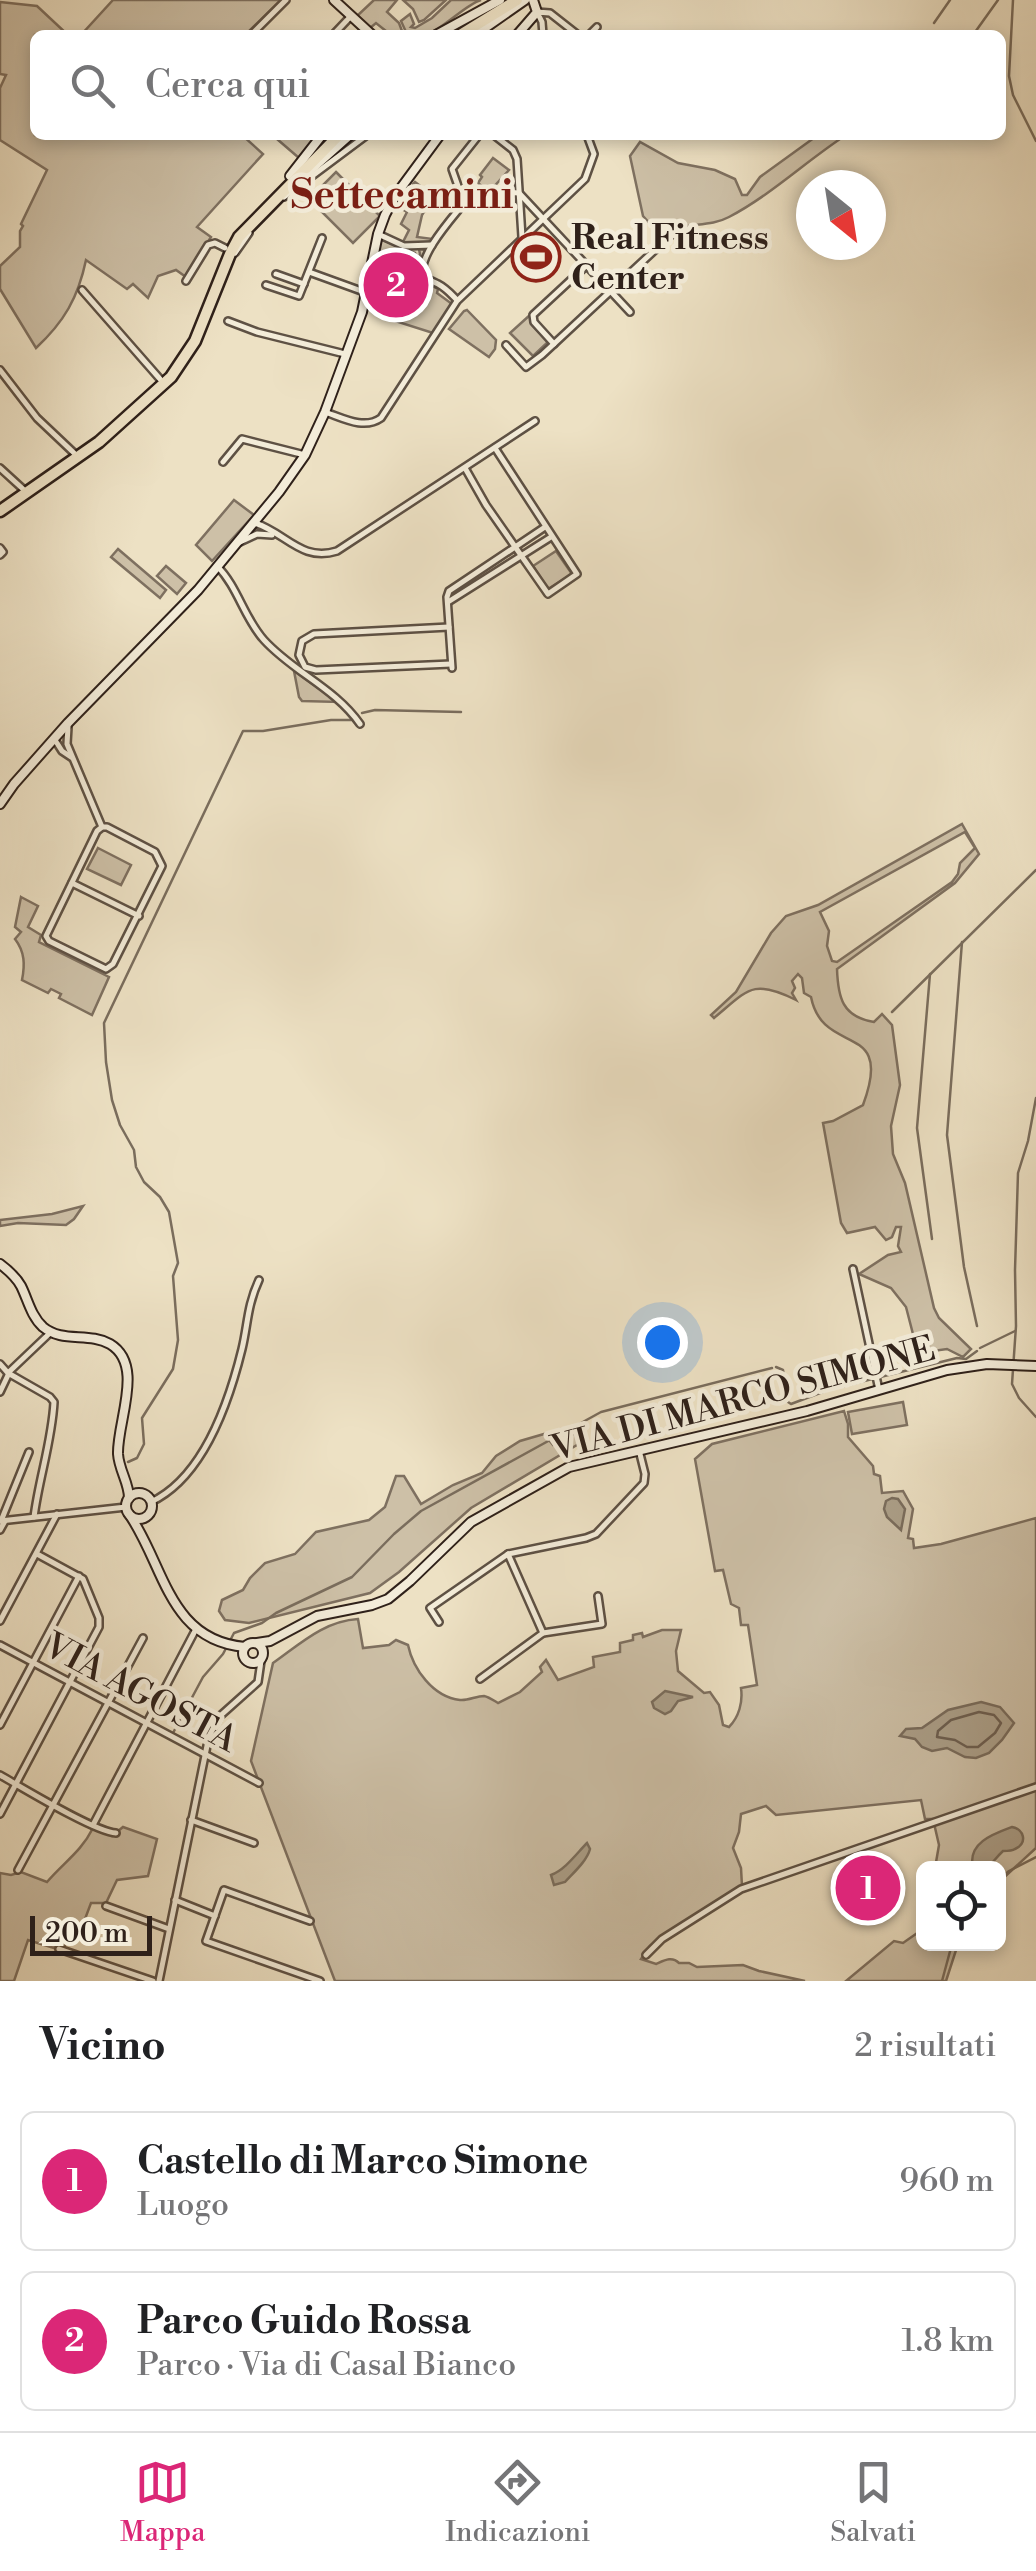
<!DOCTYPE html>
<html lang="it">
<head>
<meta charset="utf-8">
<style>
  :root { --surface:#fff; --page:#f6f6f6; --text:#202124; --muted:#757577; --line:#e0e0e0; --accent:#db2777 }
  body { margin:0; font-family:"Libre Bodoni",serif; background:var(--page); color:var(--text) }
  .controls { position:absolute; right:30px; bottom:30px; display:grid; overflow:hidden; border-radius:15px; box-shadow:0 5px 15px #0003 }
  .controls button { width:90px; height:90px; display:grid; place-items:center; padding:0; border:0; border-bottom:2px solid var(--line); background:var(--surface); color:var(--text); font:50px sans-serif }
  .compass { position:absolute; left:796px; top:170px; width:90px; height:90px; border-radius:50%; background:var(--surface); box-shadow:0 5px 15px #0003; rotate:150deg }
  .scale { position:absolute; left:30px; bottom:25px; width:122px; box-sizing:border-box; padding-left:10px; border:5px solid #2f211a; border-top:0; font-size:28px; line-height:35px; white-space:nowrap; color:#2f211a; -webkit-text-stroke:8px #f3ecd9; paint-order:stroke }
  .you { position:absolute; left:662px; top:1342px; width:35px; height:35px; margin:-25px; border:8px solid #fff; border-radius:50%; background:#1a73e8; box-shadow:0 0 0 15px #1a73e833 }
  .badge { display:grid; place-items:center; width:65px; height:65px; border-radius:50%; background:var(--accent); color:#fff; font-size:32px; font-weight:700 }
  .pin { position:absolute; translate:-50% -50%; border:5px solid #fff; box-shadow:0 2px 10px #0006 }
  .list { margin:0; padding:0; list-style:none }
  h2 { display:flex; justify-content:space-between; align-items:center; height:130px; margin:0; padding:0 40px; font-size:42px }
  h2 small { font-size:32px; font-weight:400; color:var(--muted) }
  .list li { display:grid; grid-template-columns:65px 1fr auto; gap:30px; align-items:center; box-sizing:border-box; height:140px; margin:0 20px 20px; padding:0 20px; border:2px solid var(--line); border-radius:15px }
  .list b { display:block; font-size:38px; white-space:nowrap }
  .list p { margin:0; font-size:32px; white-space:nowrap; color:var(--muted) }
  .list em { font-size:32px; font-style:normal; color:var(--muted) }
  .icon { flex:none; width:55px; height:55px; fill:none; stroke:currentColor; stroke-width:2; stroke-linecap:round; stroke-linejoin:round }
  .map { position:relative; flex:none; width:1036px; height:1981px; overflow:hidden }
  .search { position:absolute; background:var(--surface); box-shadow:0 5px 15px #0003; left:30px; right:30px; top:30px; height:110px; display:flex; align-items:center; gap:25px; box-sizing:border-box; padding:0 35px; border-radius:15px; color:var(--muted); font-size:38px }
  .sheet { height:450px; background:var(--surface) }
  nav { display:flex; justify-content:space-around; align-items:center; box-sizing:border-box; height:140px; border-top:2px solid var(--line); background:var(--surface); font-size:28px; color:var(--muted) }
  nav a { display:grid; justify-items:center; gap:5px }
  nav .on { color:var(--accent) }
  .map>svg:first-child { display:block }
  .green { fill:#cdc0a7; stroke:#7e7060; stroke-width:2.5; fill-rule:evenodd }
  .water { fill:#aca08a; stroke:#7a6d5d; stroke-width:2.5 }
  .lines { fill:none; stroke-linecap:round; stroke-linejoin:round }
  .shore { stroke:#6e6052; stroke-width:2.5 }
  .stream { stroke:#7a6d5d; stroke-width:2.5 }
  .street-casing { stroke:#5e5144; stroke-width:10 }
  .secondary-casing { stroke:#2f211a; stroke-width:12 }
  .primary-casing { stroke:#2f211a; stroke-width:15 }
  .street { stroke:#f3ecd9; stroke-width:5 }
  .secondary { stroke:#f3ecd9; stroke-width:8 }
  .primary { stroke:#ede1c4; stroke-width:10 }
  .labels { text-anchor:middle; stroke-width:9; stroke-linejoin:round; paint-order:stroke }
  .poi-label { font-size:35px; font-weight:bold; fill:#2f211a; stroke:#f3ecd9; text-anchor:start }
  .street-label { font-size:35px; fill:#2f211a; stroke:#f3ecd9 }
  .quarter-label { font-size:40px; font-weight:bold; fill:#7a1f14; stroke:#f3ecd9 }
</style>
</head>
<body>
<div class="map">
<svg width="1036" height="1981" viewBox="0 0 1036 1981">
  <rect width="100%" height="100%" fill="#ede1c4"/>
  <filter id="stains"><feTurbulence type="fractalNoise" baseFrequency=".002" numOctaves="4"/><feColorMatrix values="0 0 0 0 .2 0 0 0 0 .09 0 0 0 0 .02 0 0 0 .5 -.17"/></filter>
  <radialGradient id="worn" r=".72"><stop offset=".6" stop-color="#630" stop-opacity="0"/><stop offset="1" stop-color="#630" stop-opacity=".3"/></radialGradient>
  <!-- green -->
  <g class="green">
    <polygon points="113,0 281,0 245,35 81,35"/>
    <polygon points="374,0 397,0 387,12 399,23 402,31 391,35 376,23 370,28 357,16"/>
    <polygon points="403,0 446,0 424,20 419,22 413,9"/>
    <path d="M451,0H481C464,5 441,32 423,35C417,36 411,33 406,32L401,21L410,14L414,24L411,27L415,28L432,18Z"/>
    <path d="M0,2L37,6L68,35H35V135H242L263,154L197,227L211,237L186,277L176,270L158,276L148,298L133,284L127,289L86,260C78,298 64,322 36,348L0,289V266L20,247V231L23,226L21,224L47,170L0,140V88L6,75L0,74Z"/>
    <polygon points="280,135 320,135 299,158 277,139"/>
    <path d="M818,135H846C806,161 771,195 729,217C707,229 680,220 661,236L643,216L630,156L640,142L678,163L715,170L735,179L742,195H747L760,177Z"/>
    <polygon points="493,158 509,170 489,192 478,183 482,177 480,175"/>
    <polygon points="336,172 380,216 353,243 309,199"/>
    <polygon points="415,182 434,196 422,215 417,237 433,239 428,243 402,244 409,230 401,224 407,212 395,205 396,203 404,207 417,188 413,184"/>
    <polygon points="380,239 415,253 416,260 412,279 417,280 420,254 419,249 426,250 421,259 420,280 438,289 437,293 452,304 433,333 395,321 397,313 368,301 373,290"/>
    <polygon points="467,310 496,340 495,349 489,357 449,329 464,311"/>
    <polygon points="530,315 532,325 548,342 533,356 510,333"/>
    <polygon points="234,500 254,515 212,561 196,545"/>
    <polygon points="118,549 166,590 160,598 111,557"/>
    <polygon points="556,551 572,574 548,589 533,566"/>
    <polygon points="166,566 186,583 177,594 157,576"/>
    <polygon points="294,671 338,702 302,701 299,697"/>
    <path d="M962,824L979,854L955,883L837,969C838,997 842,1017 874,1022L882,1014L892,1025L900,1085L891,1126L893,1154L905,1183L934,1308L939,1318L971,1349L963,1357L947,1349L933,1351L913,1334L906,1307L891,1288L859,1274L888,1255L901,1252L898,1246L901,1227H896L892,1237L886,1240L875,1227L847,1233L841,1223L823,1123L833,1121L863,1105C895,1019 823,1058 811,997L804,993L802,978L798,974L792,981L795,988L792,993L796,1000C752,978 748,990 714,1018L711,1015L736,992L771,933L786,916L818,905ZM965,832L975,848L960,863L958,874L952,882L837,962L832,961L827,946L829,931L820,912Z"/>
    <polygon points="98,848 131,865 121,885 87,869"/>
    <path d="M21,897L38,906L28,927L41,935L39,942L109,977L92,1015L59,998L61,994L51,989L48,993L22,980C25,965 25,952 15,939L21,932L15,927Z"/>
    <polygon points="83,1206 74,1219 66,1225 18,1223 0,1226 0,1220 52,1214"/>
    <polygon points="903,1402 907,1425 852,1434 848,1412"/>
    <path d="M844,1411L848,1424V1437L873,1466L874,1474L880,1476L882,1493L903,1491L913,1509L908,1538L913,1539L914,1548L941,1544L1036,1518V1848L999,1882L998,1869L935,1868L939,1845L933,1819H925L921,1800L776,1815L766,1806L741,1814L739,1832L733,1848L741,1868L742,1886L662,1937L650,1946L641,1959L656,1964C665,1960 672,1956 679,1963H689L697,1967L743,1965L759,1971L805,1981H335L251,1761L273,1663C300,1644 324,1621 358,1619L363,1648L389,1645L396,1640L408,1645C413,1669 433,1697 460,1700C468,1701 476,1696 484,1696C489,1697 493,1700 498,1703L520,1692L542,1672L540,1667L546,1660L558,1680L594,1667L593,1657L620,1652V1643L633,1640V1635L642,1633L643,1637L662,1630H681L676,1651L678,1671L704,1693L710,1692L719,1705L723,1725L729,1727C739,1717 743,1702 741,1688L757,1685L748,1625H741L739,1608L731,1604L723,1570L715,1571L695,1459L712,1444Z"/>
    <polygon points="579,1432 582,1442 471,1508 399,1572 370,1593 249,1623 225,1620 219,1611 222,1600 243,1590 250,1578 265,1563 295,1554 316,1532 369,1520 385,1507 396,1476 404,1476 421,1504 453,1485 482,1473 496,1456 520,1441 544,1434 553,1445"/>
    <path d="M123,1827L157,1839L148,1876L117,1880L106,1903H91L82,1927L73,1926L64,1947L56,1945L54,1948L28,1940L14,1981H0V1873L11,1875L21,1872L47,1882C64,1862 81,1852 93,1828L112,1836Z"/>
    <polygon points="923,1929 924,1944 958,1944 946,1981 846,1981 894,1941 903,1943"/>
  </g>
  <!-- water -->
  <g class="water">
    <polygon points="892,1498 898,1499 905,1509 901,1530 887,1517 884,1509 886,1501"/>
    <polygon points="665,1691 693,1697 678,1701 671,1711 665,1714 654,1708 652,1702"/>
    <polygon points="981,1702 1000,1707 1014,1723 1002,1740 989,1753 976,1758 965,1757 947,1748 932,1751 922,1747 915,1739 900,1736 906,1729 922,1728 948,1710"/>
    <path d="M1012,1827C1024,1829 1028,1843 1015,1849C1012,1851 1007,1851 1003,1851C990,1863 993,1869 973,1868C967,1843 993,1834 1012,1827Z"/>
    <path d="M587,1843L590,1849C587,1861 573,1873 565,1882L554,1885L551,1875C565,1870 577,1853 587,1843Z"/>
  </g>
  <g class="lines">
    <!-- shore -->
    <polygon class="shore" points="979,1712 994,1715 1001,1723 995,1733 978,1747 967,1747 955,1740 937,1737 938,1731 951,1720"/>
    <!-- stream -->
    <g class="stream">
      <polyline points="1013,0 1009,76 1013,95 1036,141"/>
      <polyline points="934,23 950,0"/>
      <polyline points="973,35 998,0"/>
      <polyline points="362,713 375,710 461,712"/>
      <polyline points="962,942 947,1135 964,1267 977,1326"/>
      <polyline points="930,974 917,1128 932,1239"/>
      <polyline points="892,1012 1036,870"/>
      <polyline points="1036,1098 1028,1141 1018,1173 1015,1270 1016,1326 1012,1384 1019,1398 1036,1417"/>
      <polyline points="980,1348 1015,1331"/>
      <polyline points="776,1367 783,1370 788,1402 791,1404 828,1390 957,1358 966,1359 977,1351"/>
      <polyline points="128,1462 137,1458 144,1444 142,1418 173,1369 178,1340 173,1276 178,1263 169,1212 160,1197 144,1182 136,1167 134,1150 120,1125 112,1100 106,1062 104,1023 243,731 263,731 331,720 351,720"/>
      <polyline points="173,1733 203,1677 223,1654 234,1633 262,1623 276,1613 352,1577 394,1534 421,1511 601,1412 772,1368"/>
      <polyline points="998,1880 1009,1871 1036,1857"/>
      <polyline points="942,1981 952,1944"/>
    </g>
    <!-- street casing -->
    <g class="street-casing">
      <g id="street">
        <polyline points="251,35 286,0"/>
        <polyline points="333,35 351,16"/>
        <polyline points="543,35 542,22 537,12 550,13 578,35"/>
        <polyline points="589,35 597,27"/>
        <polyline points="494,135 513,150 517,159 522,237"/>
        <polyline points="284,197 367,135"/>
        <polyline points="464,203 505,192 519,193 630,312"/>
        <polyline points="464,203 452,169 479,135"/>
        <polyline points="378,234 404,246 432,245"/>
        <polyline points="235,253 249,233"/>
        <polyline points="309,272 367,293"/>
        <polyline points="276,274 304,284"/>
        <polyline points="186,281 208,245 215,243 225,248"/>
        <polyline points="266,285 299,296 322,238"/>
        <polyline points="82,290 160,379"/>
        <path d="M457,300C451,294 446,288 438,284C435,282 425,279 424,275C416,257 454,216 464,203"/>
        <polyline points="228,321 257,332 345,354"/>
        <polyline points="554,344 534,322 533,315 587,265"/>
        <polyline points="506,345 526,367 542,355 671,235"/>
        <polyline points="0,370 37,418 74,453"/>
        <path d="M325,412C343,418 364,430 381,418L457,301L585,179L594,154L587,135"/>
        <polyline points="223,462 242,439 305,455"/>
        <polyline points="0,468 23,489"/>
        <polyline points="465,468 486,505 548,594 577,574 495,448"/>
        <path d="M255,523C286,533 301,562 337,551L535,421"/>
        <polyline points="240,542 257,534 272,535"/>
        <polyline points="0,548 3,552 0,555"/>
        <path d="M217,566C238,587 244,618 264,640C293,672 335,688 360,724"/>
        <polyline points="448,602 551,537"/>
        <polyline points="449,627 314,634 302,641 299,655 305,667 316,670 451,664"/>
        <polyline points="452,668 447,597 449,591 545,527"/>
        <polyline points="68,727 67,744 102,827"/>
        <polyline points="55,740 62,751 71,757"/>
        <polygon points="102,827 107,827 155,852 162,866 113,964 106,969 49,941 46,936 97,831"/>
        <polyline points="72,883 139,916"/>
        <polyline points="853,1269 879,1390"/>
        <path d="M0,1364L8,1373L50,1397L54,1402C52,1441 39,1478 34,1517"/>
        <polyline points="0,1392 10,1371 51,1332"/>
        <path d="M151,1502C204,1477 229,1402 242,1349C248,1324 247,1306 259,1280"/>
        <polyline points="0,1521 126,1507"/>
        <polyline points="1,1521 29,1452"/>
        <polyline points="0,1530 5,1521"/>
        <polyline points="598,1596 602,1624 543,1633 508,1554 586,1538 596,1534 644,1483 645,1474 639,1450"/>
        <polyline points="0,1621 57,1514"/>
        <polyline points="439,1622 430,1608 508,1554"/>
        <polyline points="0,1645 259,1783"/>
        <polyline points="480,1679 543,1633"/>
        <polyline points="0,1725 79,1576"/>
        <path d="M0,1775C23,1788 95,1832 116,1833"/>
        <polyline points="0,1814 99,1627 99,1618 83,1579 37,1554"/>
        <polyline points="191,1820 254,1843"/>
        <polyline points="93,1825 196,1629"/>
        <polyline points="18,1870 143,1638"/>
        <polyline points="175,1900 215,1916"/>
        <polyline points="106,1906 169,1929"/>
        <polyline points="310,1921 224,1890 206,1941 320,1981"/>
        <polyline points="59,1949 153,1981"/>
        <polyline points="646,1955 662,1939 741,1889 1036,1787"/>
        <polyline points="159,1981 209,1736 220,1716 258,1682 261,1661"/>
      </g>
    </g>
    <!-- secondary casing -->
    <g class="secondary-casing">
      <g id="secondary">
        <polyline points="334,0 372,35"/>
        <polyline points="436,35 500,0"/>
        <polyline points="475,35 525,0"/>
        <polyline points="517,35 537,12 533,0"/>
        <polyline points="290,176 322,135"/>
        <polyline points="304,176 350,135"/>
        <polyline points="0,804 14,784 68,723 198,590 279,492 305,455 325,412 362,312 378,234 385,215 395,196 440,135"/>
        <path d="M0,1264C8,1270 16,1277 21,1286C28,1300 31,1316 43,1327C62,1343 89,1332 110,1344C145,1365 117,1421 118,1454C119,1470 129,1483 129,1498"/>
        <circle cx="139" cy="1506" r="13"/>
        <path d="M129,1514C165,1566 168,1640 245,1647"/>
        <circle cx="253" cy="1653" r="10"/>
        <polyline points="257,1643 270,1641 317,1616 372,1605 388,1599 410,1581 471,1522 569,1467 807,1411 947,1370 987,1364 1036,1366"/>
      </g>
    </g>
    <!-- primary casing -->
    <g class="primary-casing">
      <g id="primary">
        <polyline points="460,35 517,0"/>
        <polyline points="0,511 99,442 171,377 195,341 230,254 239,237 339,135"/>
      </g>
    </g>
    <!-- street -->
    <use href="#street" class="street"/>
    <!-- secondary -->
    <use href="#secondary" class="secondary"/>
    <!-- primary -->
    <use href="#primary" class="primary"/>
  </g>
  <!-- icons -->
  <defs>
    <g id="stadium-ring" transform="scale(2.5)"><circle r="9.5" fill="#f3ecd9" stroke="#8f2418" stroke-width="1.5"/><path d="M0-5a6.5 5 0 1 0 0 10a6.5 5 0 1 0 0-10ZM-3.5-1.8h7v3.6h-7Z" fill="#8f2418"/></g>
  </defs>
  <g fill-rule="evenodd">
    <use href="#stadium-ring" x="536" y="257"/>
  </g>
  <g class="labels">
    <!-- poi labels -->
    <g class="poi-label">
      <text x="571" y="249">Real Fitness<tspan x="571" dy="40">Center</tspan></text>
    </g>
    <!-- street labels -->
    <g class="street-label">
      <text transform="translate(743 1398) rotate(-15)" y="12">VIA DI MARCO SIMONE</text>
      <text transform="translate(141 1692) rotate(28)" y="12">VIA AGOSTA</text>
    </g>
    <!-- quarter labels -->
    <g class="quarter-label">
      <text x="402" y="208">Settecamini</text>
    </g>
  </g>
  <rect width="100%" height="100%" filter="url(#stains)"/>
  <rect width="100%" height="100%" fill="url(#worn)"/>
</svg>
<div class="controls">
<button><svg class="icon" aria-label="locate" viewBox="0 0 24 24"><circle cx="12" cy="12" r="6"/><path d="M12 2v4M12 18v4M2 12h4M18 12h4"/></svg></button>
</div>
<svg class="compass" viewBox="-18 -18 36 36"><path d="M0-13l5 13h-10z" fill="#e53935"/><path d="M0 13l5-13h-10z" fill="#757577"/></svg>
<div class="scale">200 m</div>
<div class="you"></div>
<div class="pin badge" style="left:868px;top:1888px">1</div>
<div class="pin badge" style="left:396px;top:285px">2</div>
<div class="search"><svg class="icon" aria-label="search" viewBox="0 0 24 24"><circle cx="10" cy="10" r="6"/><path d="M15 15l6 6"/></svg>Cerca qui</div>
</div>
<section class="sheet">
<h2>Vicino<small>2 risultati</small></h2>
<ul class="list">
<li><span class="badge">1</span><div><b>Castello di Marco Simone</b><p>Luogo</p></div><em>960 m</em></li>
<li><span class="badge">2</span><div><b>Parco Guido Rossa</b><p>Parco · Via di Casal Bianco</p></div><em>1.8 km</em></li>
</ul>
</section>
<nav>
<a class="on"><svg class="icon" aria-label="map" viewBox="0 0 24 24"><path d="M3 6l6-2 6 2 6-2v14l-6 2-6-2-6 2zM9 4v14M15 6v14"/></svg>Mappa</a>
<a><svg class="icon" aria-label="directions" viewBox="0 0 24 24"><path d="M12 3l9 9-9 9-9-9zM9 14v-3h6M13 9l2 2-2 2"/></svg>Indicazioni</a>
<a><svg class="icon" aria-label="saved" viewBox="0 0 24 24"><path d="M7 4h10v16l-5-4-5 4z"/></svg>Salvati</a>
</nav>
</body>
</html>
